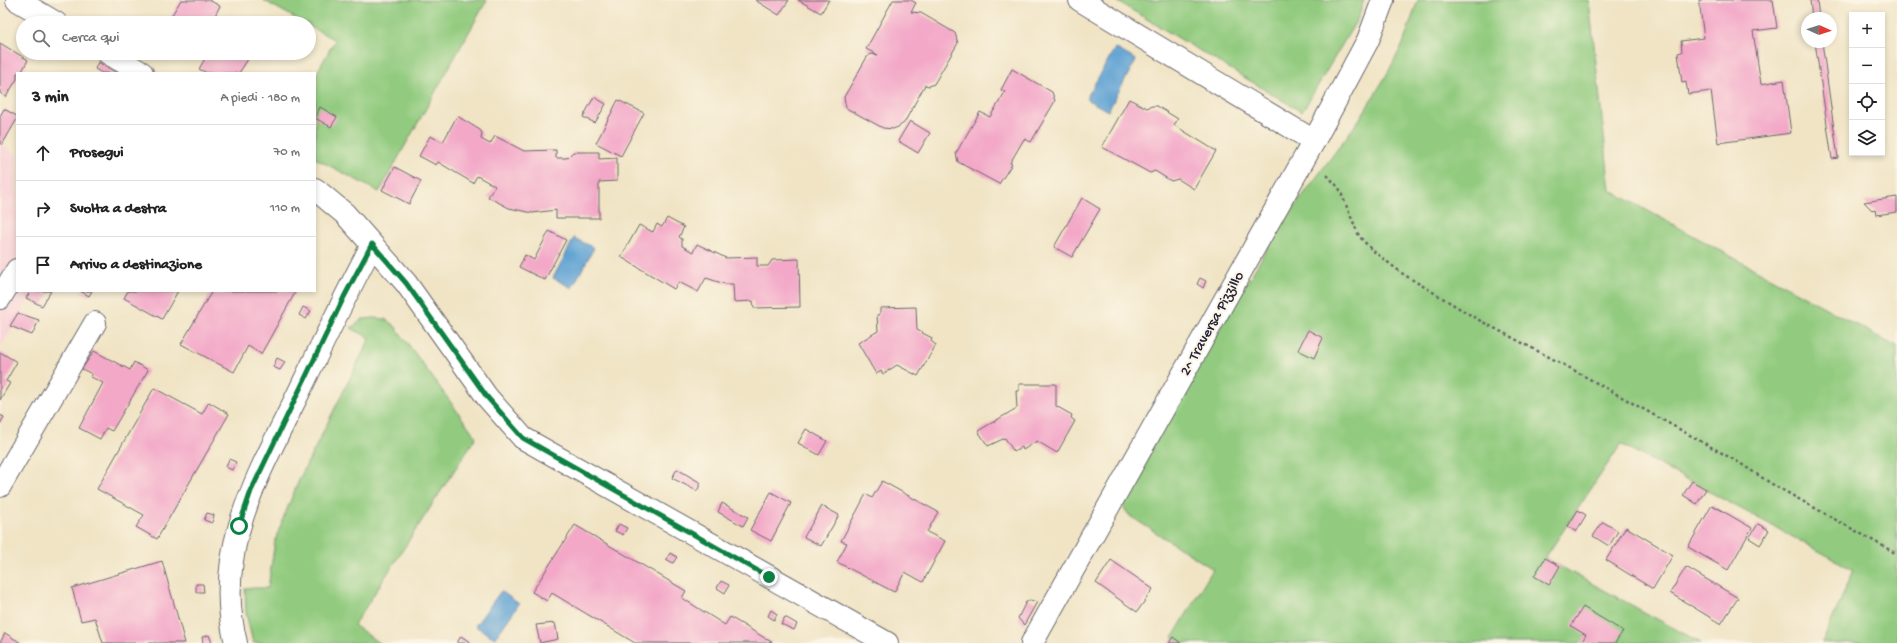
<!DOCTYPE html>
<html lang="it">
<head>
<meta charset="utf-8">
<style>
  :root { --surface:#fff; --page:#f2f2f2; --text:#222; --muted:#767676; --line:#e0e0e0 }
  body { margin:0; font-family:"Gochi Hand",sans-serif; background:var(--page); color:var(--text) }
  .controls { position:absolute; right:12px; top:12px; display:grid; overflow:hidden; border-radius:0px; box-shadow:0 2px 6px #0003 }
  .controls button { width:36px; height:36px; display:grid; place-items:center; padding:0; border:0; border-bottom:1px solid var(--line); background:var(--surface); color:var(--text); font:20px sans-serif }
  .compass { position:absolute; left:1801px; top:12px; width:36px; height:36px; border-radius:50%; background:var(--surface); box-shadow:0 2px 6px #0003; rotate:93deg }
  .stop { position:absolute; width:12px; height:12px; margin:-9px; border:3px solid #0b8043; border-radius:50%; background:#fff }
  .stop.end { background:#0b8043; border-color:#fff; box-shadow:0 1px 4px #0008 }
  .list { margin:0; padding:0; list-style:none }
  h2 { display:flex; justify-content:space-between; align-items:center; height:52px; margin:0; padding:0 16px; font-size:17px }
  h2 small { font-size:13px; font-weight:400; color:var(--muted) }
  .list li { display:grid; grid-template-columns:26px 1fr auto; gap:12px; align-items:center; box-sizing:border-box; height:56px; padding:0 16px; border-top:1px solid var(--line) }
  .list b { display:block; font-size:15px; white-space:nowrap }
  .list em { font-size:13px; font-style:normal; color:var(--muted) }
  .icon { flex:none; width:22px; height:22px; fill:none; stroke:currentColor; stroke-width:2; stroke-linecap:round; stroke-linejoin:round }
  .map { position:relative; flex:none; width:1897px; height:643px; overflow:hidden }
  .search { position:absolute; background:var(--surface); box-shadow:0 2px 6px #0003; left:16px; top:16px; width:300px; height:44px; display:flex; align-items:center; gap:10px; box-sizing:border-box; padding:0 14px; border-radius:22px; color:var(--muted); font-size:15px }
  .panel { position:absolute; background:var(--surface); box-shadow:0 2px 6px #0003; left:16px; top:72px; width:300px; height:220px; border-radius:0px }
  .map>svg:first-child { display:block }
  .built { fill:#f7cfd5 }
  .green { fill:#92cb7f; stroke:#5a765d }
  .water { fill:#5ea2d3; stroke:#406287 }
  .building { fill:#f3a8c8 }
  .lines { fill:none; stroke-linecap:round; stroke-linejoin:round }
  .street-casing { stroke:#6a666b; stroke-width:24 }
  .path { stroke:#6a666b; stroke-width:2.5; stroke-dasharray:3 3; stroke-linecap:butt }
  .street { stroke:#fff; stroke-width:22 }
  .route { stroke:#0b8043; stroke-width:5 }
  .labels { text-anchor:middle; stroke-width:4; stroke-linejoin:round; paint-order:stroke }
  .street-label { font-size:15px; fill:#22223b; stroke:#fcf5e5 }
</style>
</head>
<body>
<div class="map">
<svg width="1897" height="643" viewBox="0 0 1897 643">
  <rect width="100%" height="100%" fill="#fcf5e5"/>
  <filter id="ink" filterUnits="userSpaceOnUse"><feTurbulence type="fractalNoise" baseFrequency=".025" numOctaves="2"/><feDisplacementMap in="SourceGraphic" scale="8" xChannelSelector="R" yChannelSelector="G"/><feConvolveMatrix kernelMatrix="1 2 1 2 8 2 1 2 1" color-interpolation-filters="sRGB"/></filter>
  <filter id="wash" filterUnits="userSpaceOnUse"><feTurbulence type="fractalNoise" baseFrequency=".012" numOctaves="4" result="noise"/><feDisplacementMap in="SourceGraphic" scale="16" xChannelSelector="R" yChannelSelector="G"/><feGaussianBlur stdDeviation="0.9" result="paint"/><feColorMatrix in="noise" values="0 0 0 0 0 0 0 0 0 0 0 0 0 0 0 0 0 1.4 0 .05"/><feComposite in="paint" operator="in"/></filter>
  <g filter="url(#wash)">
    <rect width="100%" height="100%" fill="#f0e4c5"/>
    <!-- built -->
    <polygon class="built" points="0,144 17,154 17,291 34,291 0,348"/>
    <!-- green -->
    <g class="green">
      <polygon points="263,0 487,0 379,192 315,158 315,76 335,40 309,26 309,23 304,23"/>
      <polygon points="1115,0 1364,0 1358,18 1302,112"/>
      <polygon points="1418,0 1589,0 1610,190 1897,347 1897,643 1822,643 1854,570 1621,444 1545,558 1701,643 1181,643 1173,637 1213,569 1130,516 1122,506 1165,422 1281,225 1359,120 1386,76 1403,44"/>
      <polygon points="374,318 385,319 395,326 476,437 354,625 379,643 253,643 246,613 245,588 268,588 275,541 284,516 300,478 370,338 351,328 363,319"/>
    </g>
    <!-- water -->
    <g class="water">
      <polygon points="1115,48 1136,60 1108,111 1086,99"/>
      <polygon points="574,238 594,248 572,288 553,278"/>
      <polygon points="501,591 519,604 495,638 475,626"/>
    </g>
    <g id="blocks">
      <!-- building -->
      <g class="building">
        <polygon points="181,0 209,0 220,6 211,23 167,23"/>
        <polygon points="755,0 789,0 779,15"/>
        <polygon points="798,0 829,0 821,13"/>
        <polygon points="893,0 911,0 916,3 911,12 921,13 955,33 958,43 934,84 929,86 925,85 904,123 898,127 893,129 883,128 846,108 844,97 867,57 871,54 878,55 866,49"/>
        <polygon points="1699,0 1773,0 1777,28 1753,31 1761,84 1784,80 1791,133 1718,143 1711,91 1688,94 1686,82 1682,83 1678,53 1682,52 1681,41 1704,38"/>
        <polygon points="1810,0 1817,0 1819,18 1812,18"/>
        <polygon points="1815,42 1822,42 1838,158 1832,159"/>
        <polygon points="0,43 28,60 21,73 17,73 17,79 6,97 0,93"/>
        <polygon points="167,53 182,53 178,59"/>
        <polygon points="203,53 252,53 239,73 207,73 199,69 207,55"/>
        <polygon points="98,62 117,73 102,73 95,69"/>
        <polygon points="1012,69 1052,92 1055,101 1031,142 1024,139 1010,163 1012,164 999,184 958,162 956,153 980,112 990,117 1005,92 1001,90"/>
        <polygon points="594,97 606,104 595,123 583,117"/>
        <polygon points="1129,99 1147,108 1152,106 1157,106 1178,119 1174,125 1216,151 1194,189 1178,179 1171,181 1155,171 1150,173 1102,147"/>
        <polygon points="618,100 644,113 621,156 596,143"/>
        <polygon points="320,107 337,117 331,127 315,118"/>
        <polygon points="4,109 17,116 17,119 2,145 0,143 0,116"/>
        <polygon points="457,116 480,130 482,133 481,139 490,144 495,136 524,151 556,150 556,158 567,158 573,152 599,152 599,159 617,158 617,181 599,182 599,218 556,218 556,210 532,213 509,208 488,197 495,186 477,176 473,183 438,162 436,165 419,156 430,136 443,142"/>
        <polygon points="910,121 930,133 918,153 898,141"/>
        <polygon points="395,167 421,181 409,204 382,190"/>
        <polygon points="1897,197 1897,212 1876,215 1875,210 1873,211 1864,202"/>
        <polygon points="1082,198 1100,209 1072,257 1054,247"/>
        <polygon points="667,218 684,227 679,237 682,239 682,246 693,252 697,244 726,258 757,257 757,266 768,266 772,260 799,259 800,307 754,308 753,301 734,302 733,284 725,284 706,278 698,292 679,282 674,289 621,257 639,225 653,232 657,224 662,227"/>
        <polygon points="549,231 566,240 545,280 519,267 525,255 534,260"/>
        <polygon points="1200,278 1206,281 1203,288 1197,284"/>
        <polygon points="31,291 51,291 42,306 26,298"/>
        <polygon points="80,291 92,291 89,296"/>
        <polygon points="128,291 178,291 162,319 124,298"/>
        <polygon points="212,291 296,291 261,354 248,346 234,372 181,344"/>
        <polygon points="303,307 311,311 306,319 299,315"/>
        <polygon points="916,307 917,330 932,338 931,341 936,345 918,376 897,365 883,374 881,371 876,374 858,343 878,331 877,315 880,314 880,308"/>
        <polygon points="18,313 39,320 32,335 10,326"/>
        <polygon points="1308,330 1323,338 1314,358 1298,350"/>
        <polygon points="94,351 130,370 134,362 148,370 112,431 106,428 100,439 79,428 103,383 91,377 92,374 82,369"/>
        <polygon points="0,352 17,362 6,381 10,383 0,400"/>
        <polygon points="277,358 285,362 280,370 273,367"/>
        <polygon points="1019,384 1056,384 1056,406 1072,415 1071,418 1075,421 1057,453 1037,441 1023,450 1022,447 1014,452 1005,438 988,446 978,431 1017,408 1016,391 1019,391"/>
        <polygon points="154,388 202,414 209,402 229,414 157,539 136,527 144,515 97,489"/>
        <polygon points="0,415 4,417 0,424"/>
        <polygon points="806,429 827,441 819,455 798,443"/>
        <polygon points="229,459 236,462 232,470 226,467"/>
        <polygon points="677,469 701,483 697,491 672,478"/>
        <polygon points="882,481 938,512 927,532 945,541 923,582 905,572 894,592 837,562 847,543 841,541 866,494 872,498"/>
        <polygon points="1692,481 1706,489 1697,504 1683,495"/>
        <polygon points="771,492 791,503 771,541 750,530"/>
        <polygon points="722,503 748,517 743,526 718,512"/>
        <polygon points="1712,505 1752,528 1728,570 1688,547"/>
        <polygon points="822,506 839,515 821,546 804,537"/>
        <polygon points="1578,510 1586,515 1576,532 1568,526"/>
        <polygon points="207,513 214,515 212,523 204,520"/>
        <polygon points="1603,522 1618,531 1609,546 1593,536"/>
        <polygon points="619,524 627,528 623,535 615,531"/>
        <polygon points="1758,524 1769,530 1760,545 1749,538"/>
        <polygon points="575,525 686,591 682,598 725,625 730,617 773,643 635,643 552,593 547,601 532,592"/>
        <polygon points="1626,527 1673,555 1653,589 1606,560"/>
        <polygon points="670,553 677,557 673,563 666,559"/>
        <polygon points="1545,558 1560,566 1549,585 1534,576"/>
        <polygon points="1111,560 1153,589 1137,612 1096,583"/>
        <polygon points="162,561 185,643 103,643 95,618 81,621 72,588"/>
        <polygon points="1686,567 1738,598 1721,624 1670,593"/>
        <polygon points="721,581 729,585 725,593 717,588"/>
        <polygon points="196,584 203,584 204,592 196,592"/>
        <polygon points="1030,600 1037,602 1024,625 1018,618 1026,602"/>
        <polygon points="1583,607 1623,631 1615,643 1581,643 1586,635 1571,626"/>
        <polygon points="771,610 777,614 774,620 768,616"/>
        <polygon points="785,617 797,624 794,630 781,624"/>
        <polygon points="555,623 558,639 540,643 536,625"/>
        <polygon points="5,633 21,643 0,643"/>
        <polygon points="209,635 212,643 203,643 202,637"/>
        <polygon points="461,636 471,643 457,643"/>
        <polygon points="1173,637 1181,643 1169,643"/>
      </g>
    </g>
  </g>
  <g filter="url(#ink)">
    <use href="#blocks" fill-opacity="0" stroke="#6a666b" stroke-width="1"/>
    <g class="lines">
      <!-- street casing -->
      <g class="street-casing">
        <g id="street">
          <polyline points="17,0 56,23"/>
          <polyline points="1080,0 1314,141"/>
          <polyline points="108,53 142,73"/>
          <polyline points="315,189 345,214 406,283 487,397 523,438 887,643"/>
          <polyline points="0,298 17,270"/>
          <polyline points="0,486 95,323"/>
          <path d="M236,643C212,551 259,474 298,394C322,344 346,294 372,245"/>
          <polyline points="1032,643 1314,141 1368,40 1383,0"/>
        </g>
      </g>
      <!-- path -->
      <polyline class="path" points="1327,175 1339,188 1359,236 1372,250 1403,274 1477,319 1568,367 1738,462 1772,484 1897,554"/>
      <!-- street -->
      <use href="#street" class="street"/>
    </g>
  </g>
  <g class="lines" filter="url(#ink)">
    <!-- route -->
    <polyline class="route" points="239,526 251,491 344,297 372,244 406,283 487,397 523,438 769,577"/>
  </g>
  <g class="labels">
    <!-- street labels -->
    <g class="street-label">
      <text transform="translate(1211 323) rotate(-61)" y="5">2^ Traversa Pizzillo</text>
    </g>
  </g>
</svg>
<div class="controls">
<button>+</button>
<button>−</button>
<button><svg class="icon" aria-label="locate" viewBox="0 0 24 24"><circle cx="12" cy="12" r="6"/><path d="M12 2v4M12 18v4M2 12h4M18 12h4"/></svg></button>
<button><svg class="icon" aria-label="layers" viewBox="0 0 24 24"><path d="M12 4l9 5-9 5-9-5zM3 14l9 5 9-5"/></svg></button>
</div>
<svg class="compass" viewBox="-18 -18 36 36"><path d="M0-13l5 13h-10z" fill="#e53935"/><path d="M0 13l5-13h-10z" fill="#767676"/></svg>
<div class="stop" style="left:239px;top:526px"></div>
<div class="stop end" style="left:769px;top:577px"></div>
<div class="search"><svg class="icon" aria-label="search" viewBox="0 0 24 24"><circle cx="10" cy="10" r="6"/><path d="M15 15l6 6"/></svg>Cerca qui</div>
<section class="panel">
<h2>3 min<small>A piedi · 180 m</small></h2>
<ul class="list">
<li><svg class="icon" aria-label="ahead" viewBox="0 0 24 24"><path d="M12 20V5M6 11l6-6 6 6"/></svg><div><b>Prosegui</b></div><em>70 m</em></li>
<li><svg class="icon" aria-label="right" viewBox="0 0 24 24"><path d="M7 20v-9h11M14 6l5 5-5 5"/></svg><div><b>Svolta a destra</b></div><em>110 m</em></li>
<li><svg class="icon" aria-label="arrive" viewBox="0 0 24 24"><path d="M6 21V4h12l-3 4 3 4H6"/></svg><div><b>Arrivo a destinazione</b></div></li>
</ul>
</section>
</div>
</body>
</html>
